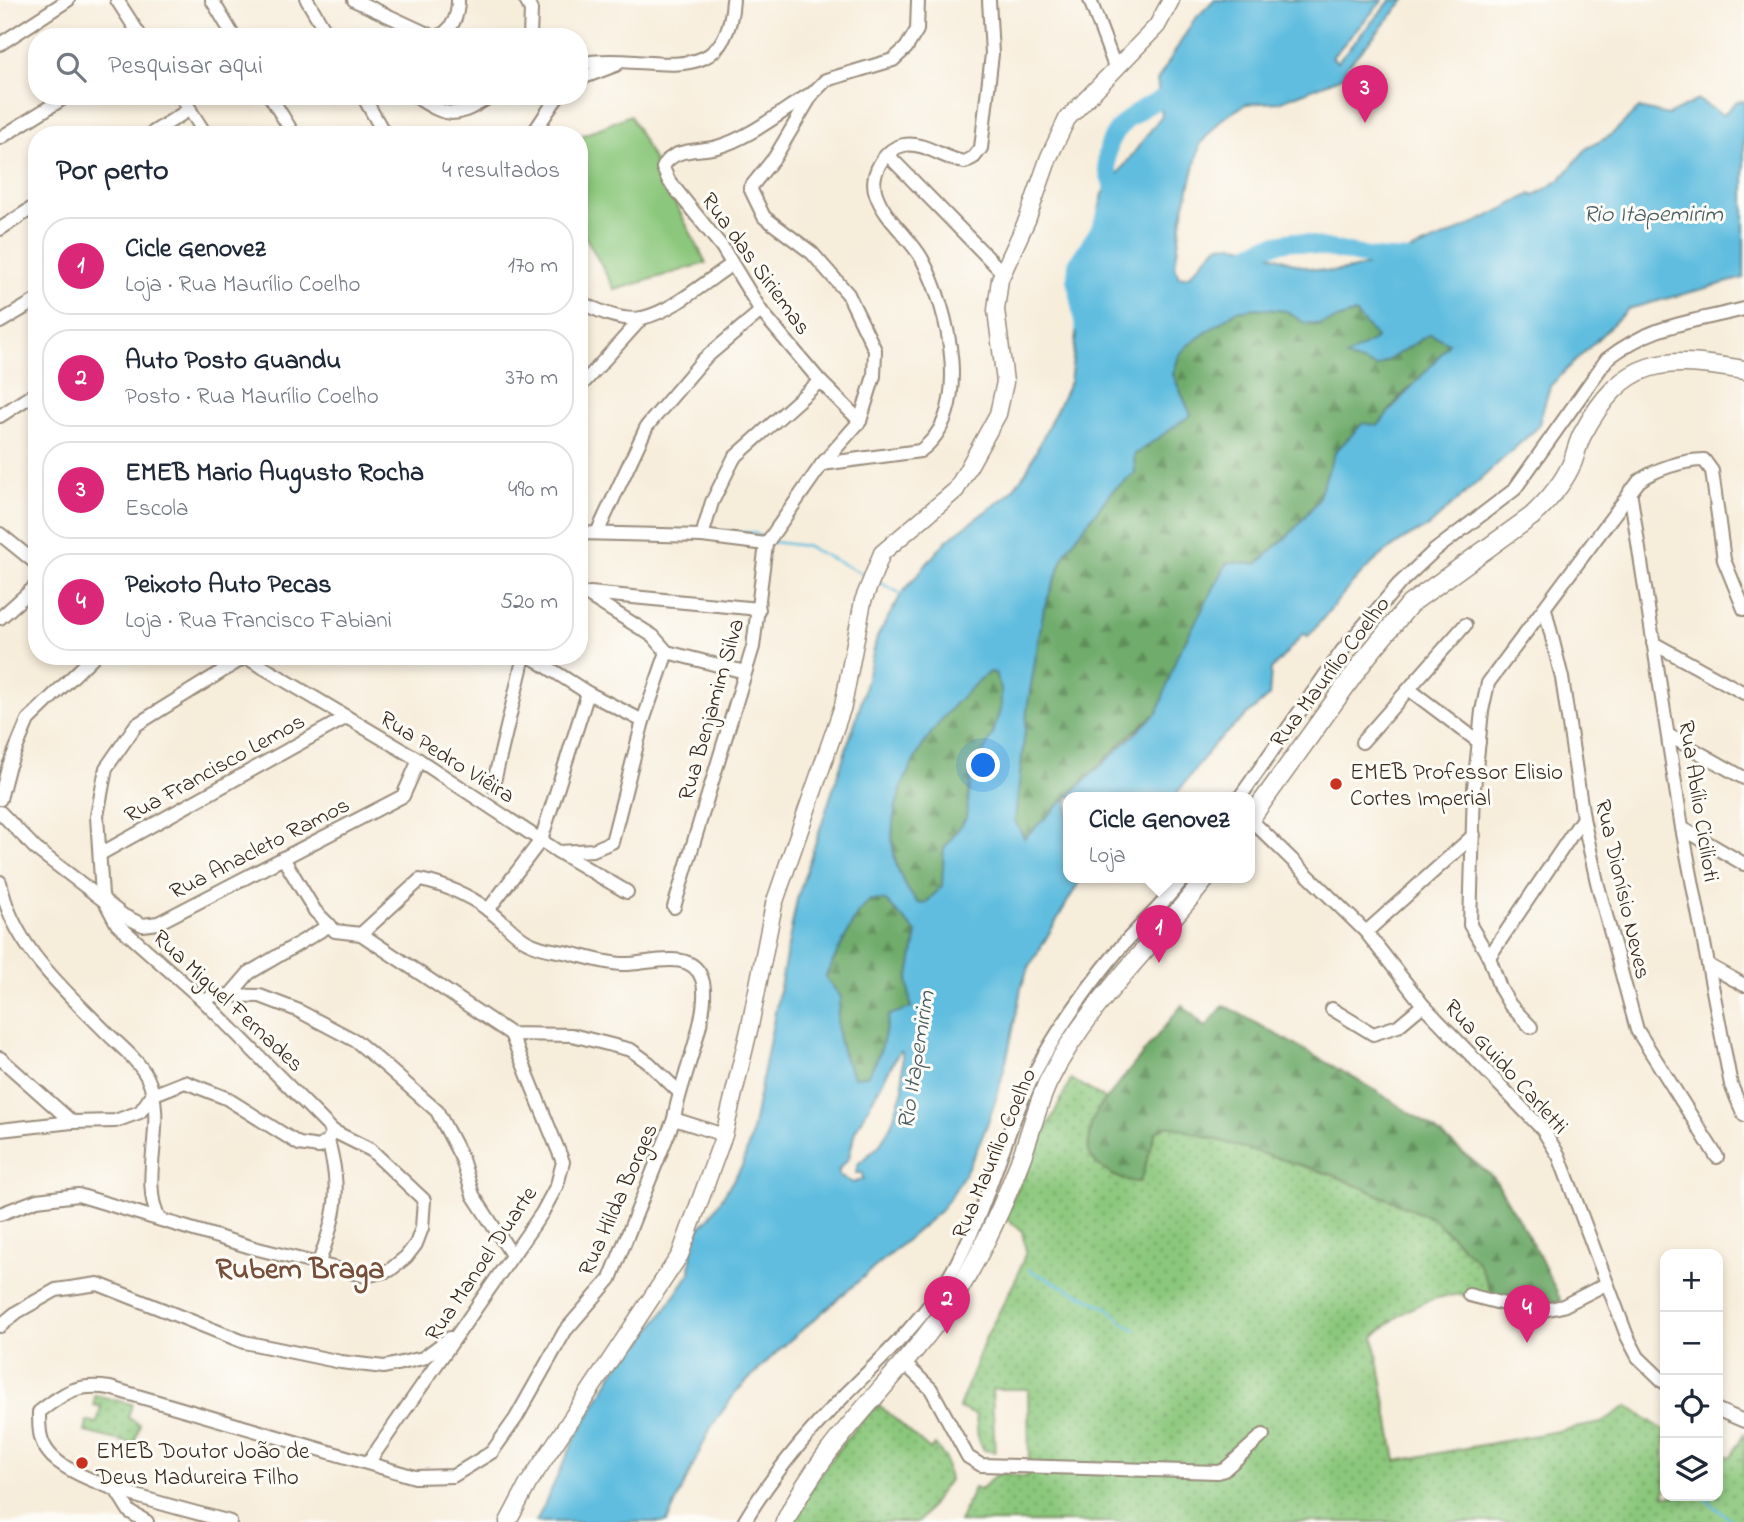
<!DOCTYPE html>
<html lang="pt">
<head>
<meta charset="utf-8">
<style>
  :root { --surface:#fff; --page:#f6f6f7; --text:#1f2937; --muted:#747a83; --line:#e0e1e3; --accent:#db2777 }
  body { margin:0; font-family:"Indie Flower",sans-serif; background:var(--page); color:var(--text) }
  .controls { position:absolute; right:21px; bottom:21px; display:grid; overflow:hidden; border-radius:14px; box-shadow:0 4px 10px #0003 }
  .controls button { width:63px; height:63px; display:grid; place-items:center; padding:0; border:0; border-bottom:2px solid var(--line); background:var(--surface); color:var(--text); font:35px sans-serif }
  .you { position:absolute; left:984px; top:766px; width:24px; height:24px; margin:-18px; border:5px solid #fff; border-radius:50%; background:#1a73e8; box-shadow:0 0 0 10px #1a73e833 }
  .badge { display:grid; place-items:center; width:46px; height:46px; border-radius:50%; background:var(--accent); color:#fff; font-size:23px; font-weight:700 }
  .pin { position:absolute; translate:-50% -58px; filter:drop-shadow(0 2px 4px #0008) }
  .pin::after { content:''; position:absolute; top:37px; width:24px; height:21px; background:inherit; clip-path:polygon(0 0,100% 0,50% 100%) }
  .popup { position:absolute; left:1063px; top:792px; width:192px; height:91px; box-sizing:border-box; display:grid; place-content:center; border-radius:14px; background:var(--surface); filter:drop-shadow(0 2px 5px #0005); font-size:23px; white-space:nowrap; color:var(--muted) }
  .popup b { font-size:26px; color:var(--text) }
  .popup::after { content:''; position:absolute; left:50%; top:100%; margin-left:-14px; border:14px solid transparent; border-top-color:var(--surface) }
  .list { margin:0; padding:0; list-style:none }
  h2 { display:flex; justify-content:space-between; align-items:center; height:91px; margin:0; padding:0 28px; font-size:30px }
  h2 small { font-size:23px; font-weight:400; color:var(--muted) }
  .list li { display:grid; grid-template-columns:46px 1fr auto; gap:21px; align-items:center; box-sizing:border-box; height:98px; margin:0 14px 14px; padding:0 14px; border:2px solid var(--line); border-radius:28px }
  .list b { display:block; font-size:26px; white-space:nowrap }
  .list p { margin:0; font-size:23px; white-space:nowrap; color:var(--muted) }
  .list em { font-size:23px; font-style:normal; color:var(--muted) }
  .icon { flex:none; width:38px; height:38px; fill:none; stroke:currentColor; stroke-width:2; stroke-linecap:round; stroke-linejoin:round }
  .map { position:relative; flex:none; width:1744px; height:1522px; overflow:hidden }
  .search { position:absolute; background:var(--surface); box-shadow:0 4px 10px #0003; left:28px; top:28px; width:560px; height:77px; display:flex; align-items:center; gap:18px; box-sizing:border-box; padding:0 24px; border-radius:28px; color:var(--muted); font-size:26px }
  .panel { position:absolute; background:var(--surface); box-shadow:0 4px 10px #0003; left:28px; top:126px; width:560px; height:539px; border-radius:28px }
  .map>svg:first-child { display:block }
  .grass { fill:url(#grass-dots); stroke:#63784d; stroke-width:2 }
  .forest { fill:url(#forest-firs); stroke:#566b45; stroke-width:2 }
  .garden { fill:#8bc77c; stroke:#63784d; stroke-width:2 }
  .water { fill:#61bddf; stroke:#4e747e; stroke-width:2; fill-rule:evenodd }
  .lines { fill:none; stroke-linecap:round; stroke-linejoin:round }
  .stream { stroke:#61bddf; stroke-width:2.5 }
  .river { stroke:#61bddf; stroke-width:18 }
  .minor-casing { stroke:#998c7c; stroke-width:16 }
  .tertiary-casing { stroke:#998c7c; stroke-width:19 }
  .secondary-casing { stroke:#998c7c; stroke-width:21 }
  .minor { stroke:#fff; stroke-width:12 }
  .tertiary { stroke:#fff; stroke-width:16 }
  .secondary { stroke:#fff; stroke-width:18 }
  .poi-dot { fill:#c8321e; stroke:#fdfcf7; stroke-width:2.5 }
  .labels { text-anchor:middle; stroke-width:6; stroke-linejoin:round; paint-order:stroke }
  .street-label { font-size:23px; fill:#3b2a1e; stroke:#fdfcf7 }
  .poi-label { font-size:23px; fill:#3b2a1e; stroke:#fdfcf7; text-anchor:start }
  .water-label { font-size:24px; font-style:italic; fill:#485d62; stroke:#fdfcf7 }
  .district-label { font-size:30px; font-weight:bold; fill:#754f39; stroke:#fdfcf7 }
</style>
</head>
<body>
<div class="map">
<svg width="1744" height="1522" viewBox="0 0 1744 1522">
  <defs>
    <pattern id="grass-dots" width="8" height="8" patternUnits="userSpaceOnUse" patternTransform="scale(1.75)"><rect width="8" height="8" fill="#8bc77c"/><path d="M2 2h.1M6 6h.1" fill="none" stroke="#73a265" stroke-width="1.8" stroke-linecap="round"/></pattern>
    <pattern id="forest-firs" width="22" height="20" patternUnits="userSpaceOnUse" patternTransform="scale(1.75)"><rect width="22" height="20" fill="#70ac6c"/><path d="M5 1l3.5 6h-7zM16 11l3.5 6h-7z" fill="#5d8c58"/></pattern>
  </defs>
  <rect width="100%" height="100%" fill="#fdfcf7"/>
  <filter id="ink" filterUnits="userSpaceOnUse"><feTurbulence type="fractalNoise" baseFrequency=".0143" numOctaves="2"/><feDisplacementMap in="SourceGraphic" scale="14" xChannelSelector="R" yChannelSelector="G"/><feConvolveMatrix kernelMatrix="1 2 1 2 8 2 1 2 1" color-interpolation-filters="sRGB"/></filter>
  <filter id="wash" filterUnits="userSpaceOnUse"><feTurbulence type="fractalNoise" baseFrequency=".00686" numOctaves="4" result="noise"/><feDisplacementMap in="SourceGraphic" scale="28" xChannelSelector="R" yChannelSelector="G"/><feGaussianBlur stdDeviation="1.57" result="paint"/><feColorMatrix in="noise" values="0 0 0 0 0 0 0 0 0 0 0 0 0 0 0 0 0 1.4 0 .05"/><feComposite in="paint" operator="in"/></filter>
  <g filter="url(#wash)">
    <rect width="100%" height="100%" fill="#f7eddb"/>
    <!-- grass -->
    <g class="grass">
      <path d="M1071,1079L1106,1099L1099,1108L1088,1152L1113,1176L1145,1164L1156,1132L1168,1125L1333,1175L1434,1219L1478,1262L1495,1298C1446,1287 1408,1303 1374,1337L1396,1461L1601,1423L1627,1406L1665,1431V1496H1718V1453L1731,1457L1744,1434V1522H959L974,1488L981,1490L994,1476L1003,1473L1026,1477L1029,1472L1028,1389H992L995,1452L984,1450L978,1440L976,1415L959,1408L986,1337L1017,1277L1026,1251L1022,1231L1004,1217Z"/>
      <polygon points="95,1395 132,1404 128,1418 140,1424 134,1444 85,1432 87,1421 97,1423 101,1407 94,1405"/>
      <path d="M879,1405L930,1450L935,1445L945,1458L949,1480L919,1522H793C815,1481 843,1435 879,1405Z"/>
    </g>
    <!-- forest -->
    <g class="forest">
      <polygon points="1257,308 1287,311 1305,323 1322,324 1355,313 1378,339 1347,357 1377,367 1430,334 1449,342 1432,367 1399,398 1378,426 1335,452 1317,502 1292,532 1257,564 1227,562 1178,656 1158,712 1131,734 1024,839 1015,820 1028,703 1044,608 1066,551 1112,491 1135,473 1134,455 1191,415 1173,375 1179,355 1187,346 1236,311"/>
      <path d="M989,672L995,673L1001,688V707L993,734L972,773L966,818L944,849L942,886L925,904L918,903C852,829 927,721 989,672Z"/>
      <path d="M870,900L886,901L917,932L908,982L911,1009L889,1016C884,1037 880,1058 867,1076L854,1078C840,1053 832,1025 841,997L825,978L857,914Z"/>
      <path d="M1182,1005L1206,1027L1224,1005L1370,1087L1430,1126L1494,1178L1537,1251L1561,1301L1521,1309L1495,1298L1478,1262L1434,1219L1333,1175L1168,1125L1156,1132L1140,1182C1120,1182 1097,1169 1088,1152L1091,1123L1099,1108Z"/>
    </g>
    <!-- garden -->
    <polygon class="garden" points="630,115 706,263 615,290 579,225 579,137"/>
    <!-- water -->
    <path class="water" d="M1214,0H1383L1332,57L1337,62L1391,0H1405L1345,69V76L1279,102L1246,104L1222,119L1200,144L1182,217L1175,266L1179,277L1189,276L1218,245C1257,241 1287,267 1326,271C1373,275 1488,218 1531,194L1534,196L1561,179L1587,148L1610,136L1639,108L1668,115L1698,100L1723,115L1736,102L1744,101V278L1628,309L1550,386L1538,427L1428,527C1375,549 1343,594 1308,637L1304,633L1271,670L1269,696L1216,742L1174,797H1068V877H1082L1027,971L1021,988C1007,1066 990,1147 940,1211L781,1348L736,1392L710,1429L667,1522H536L574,1441L628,1348L632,1352L639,1342L642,1343L690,1273L692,1241L696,1231L710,1217L742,1166L751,1137L797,899L859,710L877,637L902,593L947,540L1009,494L1026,472L1070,382L1084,271L1103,194L1162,115L1157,81L1194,20ZM1257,308L1286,311L1305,323L1322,324L1355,313L1377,338L1346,357L1377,367L1430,334L1449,343C1428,373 1400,396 1378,426L1363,423L1335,452L1317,502L1292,532L1257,564L1228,562L1177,656L1158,712L1024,838L1015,820L1028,703L1044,608L1066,551L1112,491L1135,473L1134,455L1191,415L1173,375L1179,355L1187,346L1236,311ZM989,672L995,673L1001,688V707L993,734L972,773L966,818L944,849L942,886L925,904L918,903C852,829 927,721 989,672ZM870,900L886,901L917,933L908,982L911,1008L889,1015C884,1037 881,1058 867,1076L854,1077C840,1053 832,1025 841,997L825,977L857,914ZM899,1052H902L903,1089L891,1125L879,1146L858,1164L856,1173H862L863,1179L853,1183L839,1175V1169L849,1158L855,1131Z"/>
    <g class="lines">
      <!-- stream -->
      <g class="stream">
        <polyline points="712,531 754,533 764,538"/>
        <polyline points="773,542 806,546 867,576"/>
        <polyline points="877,581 905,596"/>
        <polyline points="1029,1270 1108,1308 1123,1323 1136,1330"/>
        <polyline points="1702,1496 1733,1522"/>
      </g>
      <!-- river -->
      <g class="river">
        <polyline points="1240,259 1266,246 1293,241 1374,258 1409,260"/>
        <path d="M1084,327L1076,281L1077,264L1100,229L1116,193C1086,137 1135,107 1181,91"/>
      </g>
    </g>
  </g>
  <g filter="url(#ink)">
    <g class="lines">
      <!-- minor casing -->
      <g class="minor-casing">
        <g id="minor">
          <polyline points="117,0 141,37"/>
          <polyline points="212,0 234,37"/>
          <polyline points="307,0 329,37"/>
          <polyline points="354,0 434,37"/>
          <polyline points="526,0 531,10 530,37"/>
          <polyline points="1090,0 1115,67"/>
          <path d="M438,37C453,29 458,17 458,0"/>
          <polyline points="0,44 68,0"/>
          <path d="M579,64C644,49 727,99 733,0"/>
          <polyline points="579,79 616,65"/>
          <path d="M809,95C780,112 750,138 717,147C699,152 671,147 663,168L669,181L722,247L761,311L820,381L860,421"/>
          <polyline points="181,96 206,135"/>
          <polyline points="270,96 294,135"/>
          <polyline points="363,96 385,135"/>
          <path d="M415,96C449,119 456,118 491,96"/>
          <polyline points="149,135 190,109"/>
          <polyline points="532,135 558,96"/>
          <polyline points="0,138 67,96"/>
          <polyline points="888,155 1002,272"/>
          <polyline points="0,229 37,205"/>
          <path d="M579,302C597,310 621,322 642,318C673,311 705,282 731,265"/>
          <polyline points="0,322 37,300"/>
          <polyline points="579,388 642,318"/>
          <polyline points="0,416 37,392"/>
          <path d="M822,464L920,451C974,413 949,309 922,259C909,236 885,220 876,194C869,175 884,149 904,145C924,141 945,160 965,162L974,157L981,148L992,54L989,0"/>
          <polyline points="37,478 37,479"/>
          <polyline points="1630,491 1682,828 1731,1085 1744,1115"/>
          <polyline points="579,533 702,536 766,544"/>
          <polyline points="597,533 647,426 704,359 761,311"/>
          <polyline points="0,534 37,564"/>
          <polyline points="702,536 712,502 734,458 820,381"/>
          <polyline points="584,593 653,636 667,652 745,672"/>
          <polyline points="590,593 759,609"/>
          <polyline points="1545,609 1562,678 1583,818 1597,882 1637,1030 1717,1157"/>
          <polyline points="0,618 37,585"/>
          <polyline points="1653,643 1744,693"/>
          <polyline points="244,656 419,760 557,851 627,892"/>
          <polyline points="530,656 588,693 643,721"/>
          <polyline points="1410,690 1479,742"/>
          <polyline points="1668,735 1744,778"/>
          <polyline points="1362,742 1465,625"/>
          <polyline points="493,786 524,656"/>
          <path d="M1240,797L1342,651L1399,584L1434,551L1514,490L1607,359C1654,323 1690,323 1744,309"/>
          <polyline points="0,799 8,768 28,720 94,656"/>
          <polyline points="0,812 36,849 124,916 143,925 158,923 403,796 419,760"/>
          <polyline points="1250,819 1366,932 1423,1005 1543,1130 1559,1156 1627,1336 1638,1357 1665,1383"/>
          <polyline points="1682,828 1744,864"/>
          <polyline points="560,852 593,850 612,842 643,721 667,652"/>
          <polyline points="102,853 347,717"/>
          <polyline points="283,858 315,911 335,931 361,934 511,1034 572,1035 631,1050 649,1063 678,1091"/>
          <path d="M0,882C13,947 63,988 107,1033C120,1046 138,1060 147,1077C169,1122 138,1176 159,1219"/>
          <polyline points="674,907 753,647 766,544 822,464 860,421 874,376 875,350 848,294 812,253 764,217 750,188 775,157 813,93 826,80 893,60 906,48 917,30 918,0"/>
          <polyline points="488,910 541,840 588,693"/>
          <polyline points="1366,932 1474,835"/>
          <polyline points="1489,957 1583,818"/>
          <polyline points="1708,965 1744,985"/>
          <polyline points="231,994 249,973 330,925"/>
          <polyline points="205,1002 213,995 260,996 297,1010 356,1041 388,1068 437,1111 462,1159 473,1195 512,1255"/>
          <polyline points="1332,1009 1373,1034 1398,1026 1423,1005"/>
          <path d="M1531,1027L1510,1005L1500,988L1489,957L1470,925L1474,788L1482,711L1488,683L1639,481C1655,469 1684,460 1704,460L1712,471L1724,560L1744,609"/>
          <polyline points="0,1058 72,1122"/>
          <polyline points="674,1119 724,1135"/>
          <polyline points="0,1130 72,1122 115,1121 140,1112 152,1095 185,1082 226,1098 299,1144 319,1147 328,1141 333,1131"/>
          <polyline points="0,1214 37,1200 78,1195 254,1248 366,1276 390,1270 406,1257 416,1244 422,1228 424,1200 371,1150 333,1131 205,1002 117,924 102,896 97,816 106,768 136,725 245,657"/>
          <path d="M319,1262C336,1216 342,1190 328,1141"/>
          <polyline points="1469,1295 1535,1312 1563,1306 1606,1284"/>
          <polyline points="0,1326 17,1312 56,1290 98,1284 244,1342 341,1362 384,1367 423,1358 450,1338"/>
          <polyline points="905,1364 931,1389 968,1457 981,1465 1218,1472 1224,1470 1263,1435"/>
          <polyline points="1718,1410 1744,1421"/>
          <polyline points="368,1463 542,1213 557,1185 563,1162 511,1034"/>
          <polyline points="115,1488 130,1512 147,1522"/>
          <path d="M230,1522C189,1510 73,1485 49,1453C39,1441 39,1428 39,1412C65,1392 77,1383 110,1388L415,1477L453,1476L492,1452L516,1418L565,1331L610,1279L674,1119C679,1083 713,1010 702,979C691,946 645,966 621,964C600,963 579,954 558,951C517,945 517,931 487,909C467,894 444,885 420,880L361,934"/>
          <path d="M744,1522C772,1475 807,1433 846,1394C883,1357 923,1320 950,1275C988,1211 1002,1136 1036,1070C1059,1027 1089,985 1120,948C1141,924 1165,903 1184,877"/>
        </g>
      </g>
      <!-- tertiary casing -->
      <g class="tertiary-casing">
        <polyline id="tertiary" points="508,1522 528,1484 680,1255 724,1135 750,1026 774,904 843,706 863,601 882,553 956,490 998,414 1005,382 996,310 1000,279 1027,220 1049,157 1067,119 1157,26 1171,0"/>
      </g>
      <!-- secondary casing -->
      <g class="secondary-casing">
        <g id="secondary">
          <path d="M1250,819L1368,655L1410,604L1532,516C1549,500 1564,483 1573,461C1576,452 1578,443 1582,435C1624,356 1664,356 1744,370"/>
          <path d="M785,1522C824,1439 899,1379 950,1303C980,1258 1003,1207 1022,1156C1031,1131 1037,1106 1048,1082C1086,1005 1154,944 1207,877"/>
        </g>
      </g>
      <!-- minor -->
      <use href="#minor" class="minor"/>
      <!-- tertiary -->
      <use href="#tertiary" class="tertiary"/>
      <!-- secondary -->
      <use href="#secondary" class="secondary"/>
    </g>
  </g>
  <!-- markers -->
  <g class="poi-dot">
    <circle cx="1336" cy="784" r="7"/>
    <circle cx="82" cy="1463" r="7"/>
  </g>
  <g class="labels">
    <!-- street labels -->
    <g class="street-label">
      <text transform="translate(757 263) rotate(54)" y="8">Rua das Siriemas</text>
      <text transform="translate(1329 671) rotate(-53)" y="8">Rua Maurílio Coelho</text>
      <text transform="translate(710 709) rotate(-74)" y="8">Rua Benjamim Silva</text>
      <text transform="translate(448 756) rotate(32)" y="8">Rua Pedro Viêira</text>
      <text transform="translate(214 767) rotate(-29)" y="8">Rua Francisco Lemos</text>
      <text transform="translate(1700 801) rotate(81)" y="8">Rua Abílio Cicilioti</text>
      <text transform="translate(259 847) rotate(-27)" y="8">Rua Anacleto Ramos</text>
      <text transform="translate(1624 889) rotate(77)" y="8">Rua Dionísio Neves</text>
      <text transform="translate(229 1000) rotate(43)" y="8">Rua Miguel Fernades</text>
      <text transform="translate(1507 1066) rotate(48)" y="8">Rua Guido Carletti</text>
      <text transform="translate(993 1153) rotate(-67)" y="8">Rua Maurílio Coelho</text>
      <text transform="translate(617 1199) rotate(-66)" y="8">Rua Hilda Borges</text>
      <text transform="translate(480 1263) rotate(-56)" y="8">Rua Manoel Duarte</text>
    </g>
    <!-- poi labels -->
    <g class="poi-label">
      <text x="1350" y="779">EMEB Professor Elisio<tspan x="1350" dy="26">Cortes Imperial</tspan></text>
      <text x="96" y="1458">EMEB Doutor João de<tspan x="96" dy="26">Deus Madureira Filho</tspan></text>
    </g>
    <!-- water labels -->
    <g class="water-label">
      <text x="1653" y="221">Rio Itapemirim</text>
      <text transform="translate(915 1060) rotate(-81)" y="8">Rio Itapemirim</text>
    </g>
    <!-- district labels -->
    <g class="district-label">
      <text x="300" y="1278">Rubem Braga</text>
    </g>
  </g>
</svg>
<div class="controls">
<button>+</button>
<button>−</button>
<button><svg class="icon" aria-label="locate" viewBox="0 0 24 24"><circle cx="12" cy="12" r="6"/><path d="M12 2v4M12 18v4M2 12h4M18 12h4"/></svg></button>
<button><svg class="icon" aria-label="layers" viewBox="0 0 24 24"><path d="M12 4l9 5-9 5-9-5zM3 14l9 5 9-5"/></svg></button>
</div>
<div class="you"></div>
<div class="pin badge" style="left:1159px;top:963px">1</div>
<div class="popup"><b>Cicle Genovez</b>Loja</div>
<div class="pin badge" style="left:947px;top:1334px">2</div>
<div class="pin badge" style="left:1365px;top:123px">3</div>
<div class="pin badge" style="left:1527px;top:1343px">4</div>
<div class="search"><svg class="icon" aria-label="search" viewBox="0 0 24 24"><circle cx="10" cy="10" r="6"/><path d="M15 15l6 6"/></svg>Pesquisar aqui</div>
<section class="panel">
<h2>Por perto<small>4 resultados</small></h2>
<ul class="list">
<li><span class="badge">1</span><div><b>Cicle Genovez</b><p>Loja · Rua Maurílio Coelho</p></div><em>170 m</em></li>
<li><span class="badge">2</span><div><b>Auto Posto Guandu</b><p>Posto · Rua Maurílio Coelho</p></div><em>370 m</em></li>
<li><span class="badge">3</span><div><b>EMEB Mario Augusto Rocha</b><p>Escola</p></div><em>490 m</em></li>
<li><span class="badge">4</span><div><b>Peixoto Auto Pecas</b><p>Loja · Rua Francisco Fabiani</p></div><em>520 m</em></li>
</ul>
</section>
</div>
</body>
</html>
